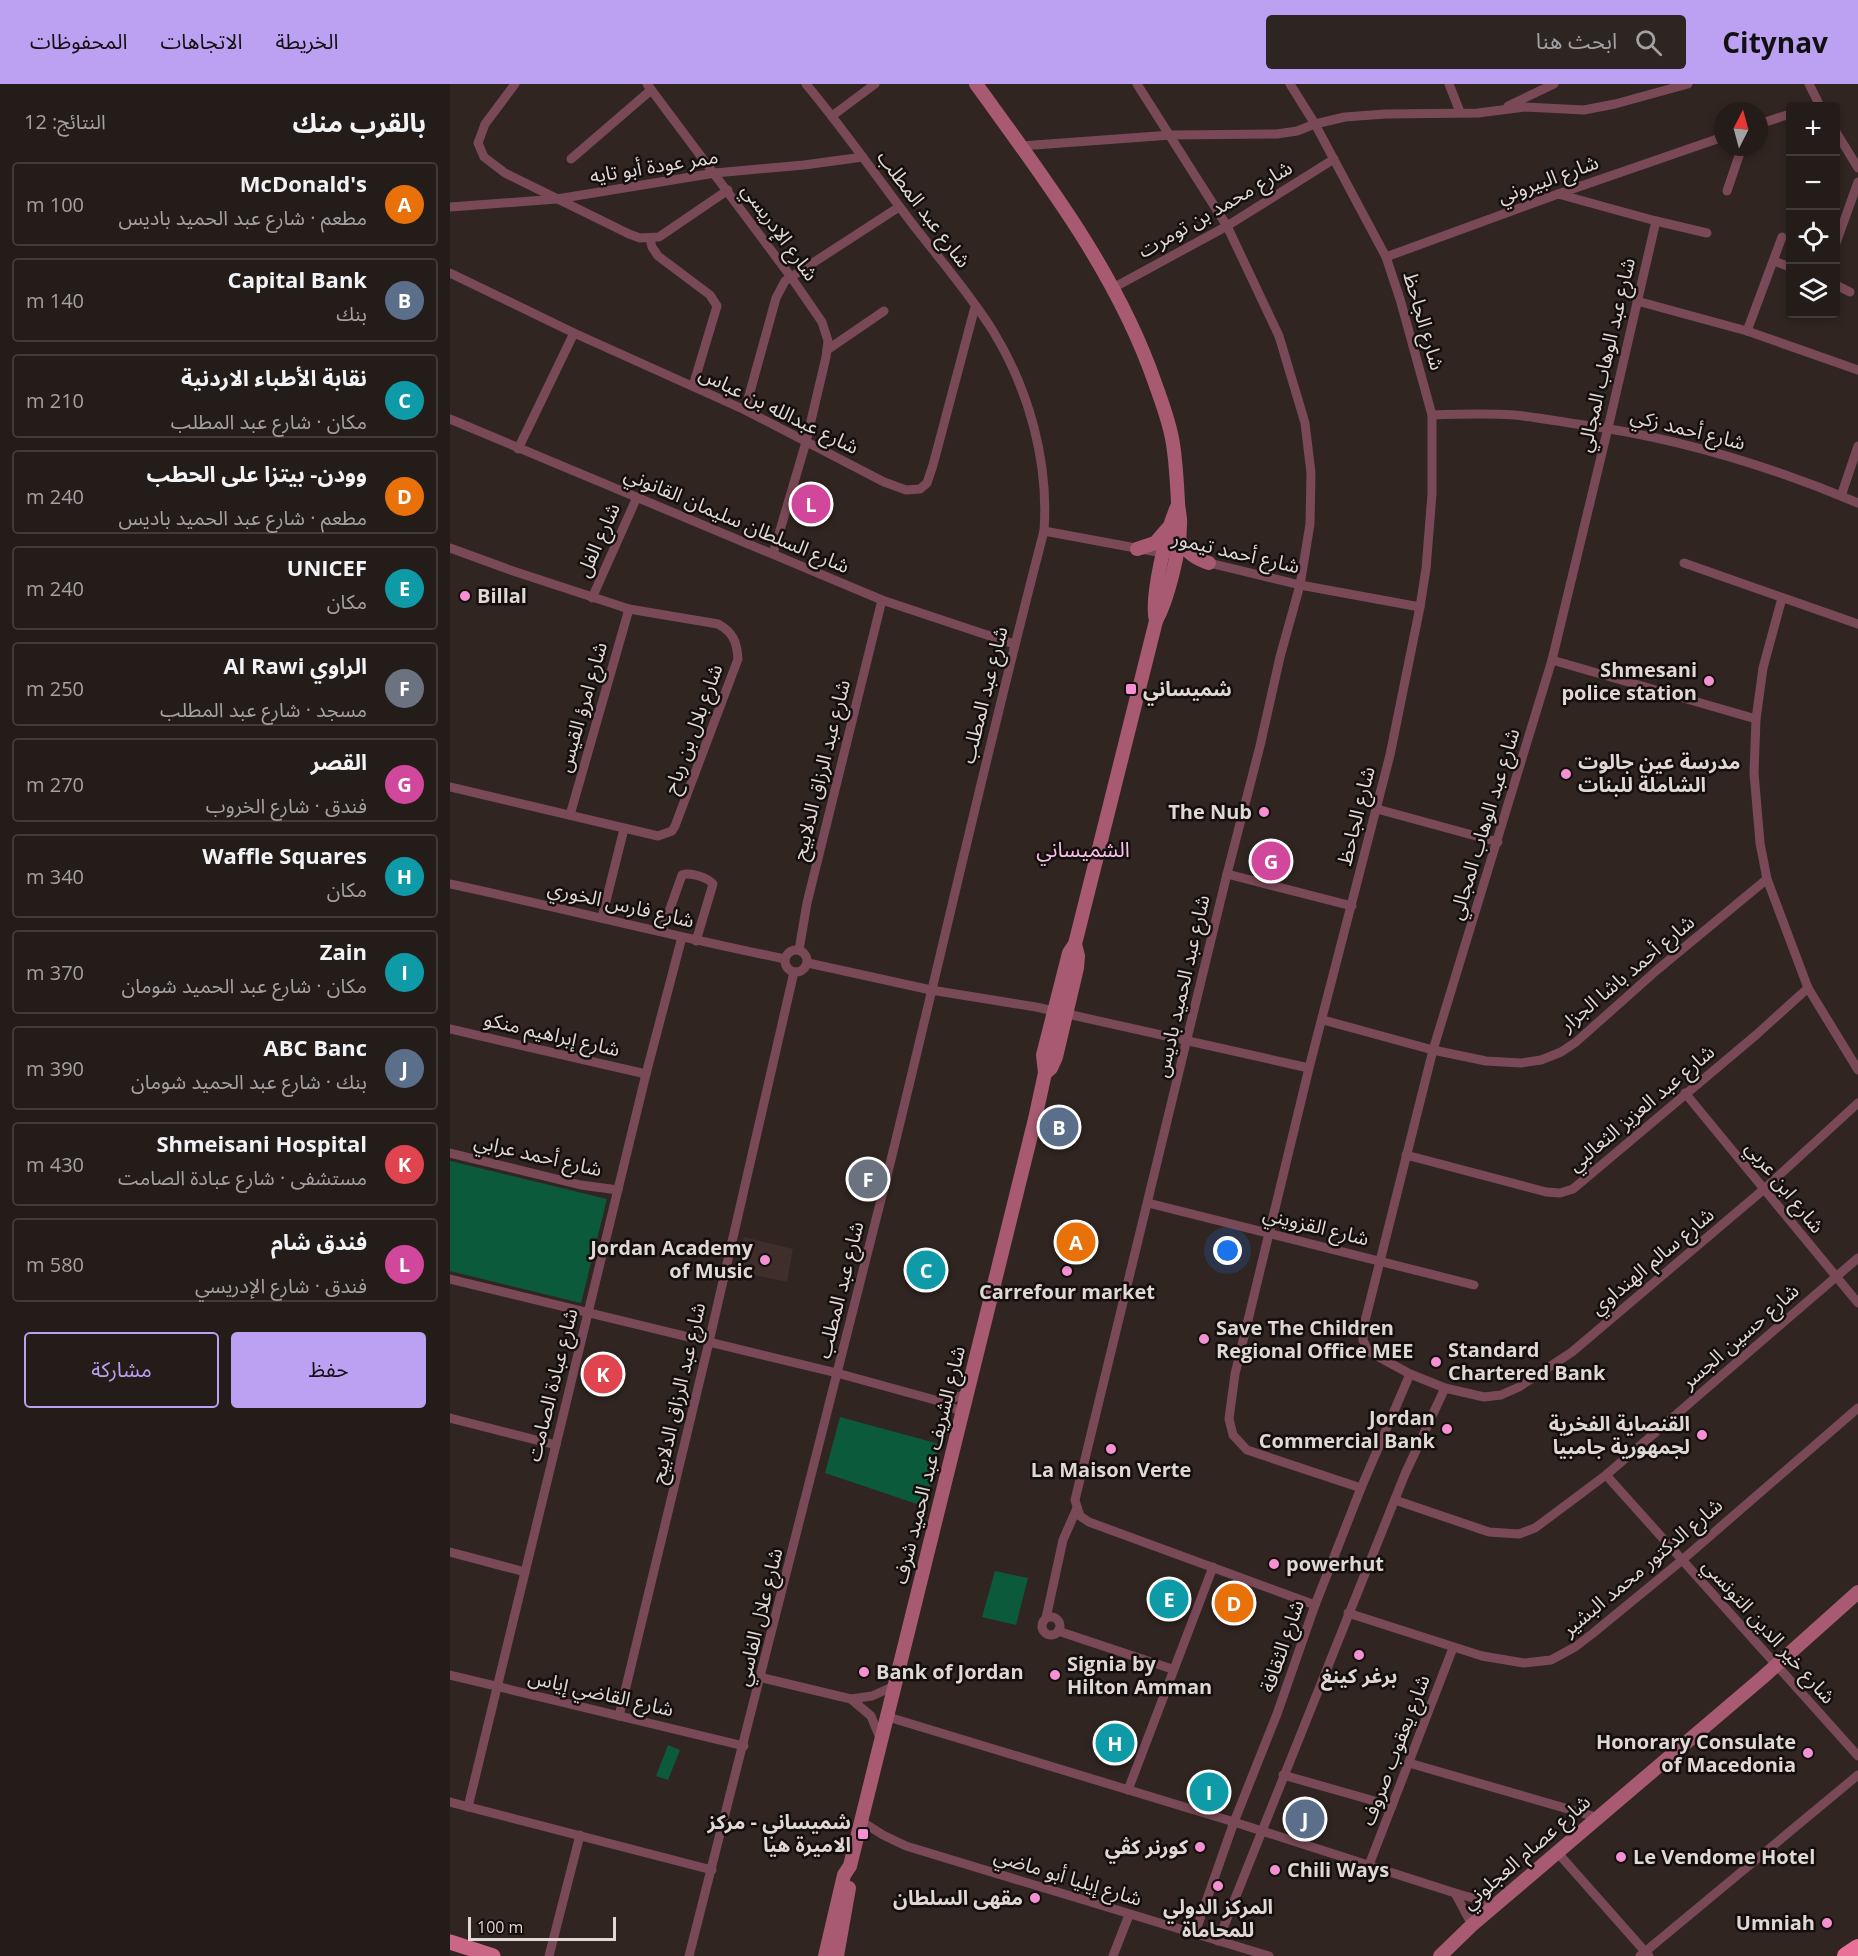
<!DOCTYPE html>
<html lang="ar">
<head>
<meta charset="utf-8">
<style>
  :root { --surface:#241c19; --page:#2c2522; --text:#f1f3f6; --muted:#a3a1a2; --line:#413a38; --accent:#bca0f2 }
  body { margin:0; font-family:"Open Sans","Noto Sans Arabic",sans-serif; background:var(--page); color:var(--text); direction:rtl }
  .controls { position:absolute; right:18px; top:18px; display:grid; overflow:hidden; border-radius:6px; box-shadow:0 3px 9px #0003 }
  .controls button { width:54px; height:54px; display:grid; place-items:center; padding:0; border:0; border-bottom:2px solid var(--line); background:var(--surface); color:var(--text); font:30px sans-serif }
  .compass { position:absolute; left:1264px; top:18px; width:54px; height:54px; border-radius:50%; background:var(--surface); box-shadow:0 3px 9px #0003; rotate:6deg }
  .scale { position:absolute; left:18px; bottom:15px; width:148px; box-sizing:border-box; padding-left:6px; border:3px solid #dfd8d5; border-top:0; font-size:16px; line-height:21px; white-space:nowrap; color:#dfd8d5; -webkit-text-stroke:4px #140f0e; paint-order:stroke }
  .you { position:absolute; left:778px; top:1167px; width:21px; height:21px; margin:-15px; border:4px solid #fff; border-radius:50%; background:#1a73e8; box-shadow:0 0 0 9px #1a73e833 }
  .badge { display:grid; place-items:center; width:39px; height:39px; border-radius:50%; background:var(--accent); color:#fff; font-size:20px; font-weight:700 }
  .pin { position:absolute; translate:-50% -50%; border:3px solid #fff; box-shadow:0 2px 6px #0006 }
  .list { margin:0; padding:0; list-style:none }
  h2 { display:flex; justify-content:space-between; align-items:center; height:78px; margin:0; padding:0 24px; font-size:26px }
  h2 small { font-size:20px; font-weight:400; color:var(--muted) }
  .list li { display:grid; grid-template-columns:39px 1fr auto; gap:18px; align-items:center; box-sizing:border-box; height:84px; margin:0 12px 12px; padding:0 12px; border:2px solid var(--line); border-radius:6px }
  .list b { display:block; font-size:22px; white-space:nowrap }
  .list p { margin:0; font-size:20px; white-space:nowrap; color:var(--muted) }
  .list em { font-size:20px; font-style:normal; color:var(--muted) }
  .actions { display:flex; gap:12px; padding:18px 24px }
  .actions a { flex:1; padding:14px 0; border:2px solid var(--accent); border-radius:6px; text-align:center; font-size:21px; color:var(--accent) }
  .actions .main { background:var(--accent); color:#111 }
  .icon { flex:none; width:33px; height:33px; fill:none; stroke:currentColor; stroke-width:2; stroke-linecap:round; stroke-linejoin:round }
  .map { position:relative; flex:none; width:1408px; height:1872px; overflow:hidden; direction:ltr }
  header { display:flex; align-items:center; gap:36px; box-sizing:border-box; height:84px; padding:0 30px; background:var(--accent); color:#111 }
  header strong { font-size:28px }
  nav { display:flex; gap:33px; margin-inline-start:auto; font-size:21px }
  .search { width:420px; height:54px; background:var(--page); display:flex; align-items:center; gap:15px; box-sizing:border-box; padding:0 21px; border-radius:6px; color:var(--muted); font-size:22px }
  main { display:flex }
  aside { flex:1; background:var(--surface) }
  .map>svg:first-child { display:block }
  .built { fill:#3f2e29 }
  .green { fill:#0c5a3c }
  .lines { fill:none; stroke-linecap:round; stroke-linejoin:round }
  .street { stroke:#7a4957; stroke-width:9 }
  .secondary { stroke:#a75a71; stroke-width:14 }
  .primary { stroke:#ca6686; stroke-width:15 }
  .highway { stroke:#e97198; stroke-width:18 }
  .poi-dot { fill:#f591d2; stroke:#140f0e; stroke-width:2 }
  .labels { text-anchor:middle; stroke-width:5; stroke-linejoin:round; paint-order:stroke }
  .street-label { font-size:20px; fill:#dfd8d5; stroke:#140f0e }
  .poi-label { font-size:20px; font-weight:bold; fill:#dfd8d5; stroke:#140f0e; text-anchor:start }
  .neighbourhood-label { font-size:21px; fill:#fbc1e5; stroke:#140f0e }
</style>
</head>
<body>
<header>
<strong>Citynav</strong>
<div class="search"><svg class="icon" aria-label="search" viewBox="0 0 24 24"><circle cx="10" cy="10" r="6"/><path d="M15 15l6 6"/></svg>ابحث هنا</div>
<nav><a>الخريطة</a><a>الاتجاهات</a><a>المحفوظات</a></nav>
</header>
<main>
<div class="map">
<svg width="1408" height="1872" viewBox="0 0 1408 1872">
  <rect width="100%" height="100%" fill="#302521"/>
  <!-- built -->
  <polygon class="built" points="294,1153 343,1165 337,1198 286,1187"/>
  <!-- green -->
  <g class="green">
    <polygon points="0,1077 157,1115 131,1219 0,1187"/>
    <polygon points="390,1333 489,1360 476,1423 375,1389"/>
    <polygon points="545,1487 578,1494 566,1541 532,1533"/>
    <polygon points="218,1661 230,1666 218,1696 206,1692"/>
  </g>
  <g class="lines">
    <!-- street -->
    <g class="street">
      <polyline points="65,0 35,40 28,59 34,73 55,89 179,150 190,154 209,153 278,106"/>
      <polyline points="197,0 341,193 372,238 378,257 376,273 356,358 323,470"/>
      <polyline points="687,0 777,142 829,252 855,339 861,389 860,440 850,501 830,573 810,662 777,790 625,1416 630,1432 639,1438 865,1521"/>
      <polyline points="840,0 865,40 936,173 950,215 982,331 982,410 976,485 970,523 940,671 859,984 785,1290 779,1335 783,1351 797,1366 911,1404"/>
      <polyline points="999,0 1010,28"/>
      <polyline points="1359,0 1370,22"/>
      <polyline points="1058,22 1104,0"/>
      <polyline points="382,32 425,0"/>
      <polyline points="1309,40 1340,30"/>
      <polyline points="1386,48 1408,84"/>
      <polyline points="571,62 721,51 827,50 847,47 865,40 895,33 935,30 1028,29 1075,23 1134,26 1165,20 1238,0"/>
      <polyline points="121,75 201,6"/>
      <polyline points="1277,107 1292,63"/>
      <polyline points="1108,110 1206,137 1257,149"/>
      <polyline points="0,123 107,115 265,89 354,81 413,73"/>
      <polyline points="1206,137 1158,344 1102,576 983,966 913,1245 913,1256 918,1267 960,1290 995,1304 1034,1313 1051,1311 1069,1303 1122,1268 1313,1106 1408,1019"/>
      <polyline points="200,155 202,163 208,172 260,211 267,222 243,302"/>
      <polyline points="1386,159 1408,98"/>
      <polyline points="936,173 1108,110 1273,53"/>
      <polyline points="1324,177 1340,183"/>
      <polyline points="0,189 124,249 295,326 434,398 456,406 470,405 477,399 483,381 525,223"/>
      <polyline points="1386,201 1400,208"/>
      <polyline points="663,204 777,142 884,75"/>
      <polyline points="1187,217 1297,247 1408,286"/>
      <polyline points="1297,247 1332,153"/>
      <polyline points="377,266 434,227"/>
      <polyline points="295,326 326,214 335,197 449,123"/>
      <path d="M982,331C1009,330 1036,329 1064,331C1085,333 1106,337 1127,340C1224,353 1318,381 1408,419"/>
      <polyline points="0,335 432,516 564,560"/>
      <polyline points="68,365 124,249"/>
      <polyline points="1391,412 1408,362"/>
      <polyline points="594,447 718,470"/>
      <path d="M0,464L63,487L179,525L268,540C283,548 287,558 288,575L225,742L222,747L208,752L0,703"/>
      <polyline points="755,478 850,501 970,523"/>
      <polyline points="1234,479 1408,540"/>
      <polyline points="142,514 187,413"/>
      <polyline points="1332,514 1313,584 1306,635 1304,689 1310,759 1317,795 1358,904 1408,986"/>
      <polyline points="1102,576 1306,635"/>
      <polyline points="927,725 1048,758"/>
      <polyline points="120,731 179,525"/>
      <polyline points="777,790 902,822"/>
      <path d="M0,800C112,824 223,852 335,875"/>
      <polyline points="152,833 174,745"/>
      <path d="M212,847L232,791C240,788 257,793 263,800L246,857"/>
      <circle cx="346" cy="877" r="11"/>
      <polyline points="349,866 357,819 432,516"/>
      <polyline points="358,879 481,906 586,923 859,984"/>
      <polyline points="873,936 983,966 1036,977 1071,979 1091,976 1111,968 1126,958 1207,886 1317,795"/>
      <polyline points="0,945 196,990"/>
      <polyline points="1235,1009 1408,1219"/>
      <polyline points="0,1069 131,1101 168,1106"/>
      <polyline points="956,1071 1096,1108 1110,1109 1123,1105 1306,951 1358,904"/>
      <polyline points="698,1119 1024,1201"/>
      <polyline points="0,1195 387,1289 485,1316 512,1328"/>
      <polyline points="488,1316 497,1316 517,1310"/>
      <polyline points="0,1334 106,1361"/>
      <polyline points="1156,1391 1408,1672"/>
      <polyline points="945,1416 1039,1448 1069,1450 1085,1444 1156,1391 1408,1174"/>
      <polyline points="0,1468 75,1488"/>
      <polyline points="898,1529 1032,1572 1074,1579 1101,1576 1125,1563 1142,1550 1231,1477 1408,1324"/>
      <circle cx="601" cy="1542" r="9"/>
      <polyline points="596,1534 613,1456 627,1424"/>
      <polyline points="608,1547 722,1585"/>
      <polyline points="0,1591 294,1662"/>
      <polyline points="313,1594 401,1615 422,1612 442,1603"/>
      <polyline points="401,1615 421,1632 430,1654"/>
      <polyline points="169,1632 259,1258 344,888"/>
      <polyline points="435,1632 784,1738 1005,1809 1047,1821"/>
      <polyline points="959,1679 1146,1733"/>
      <polyline points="833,1691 942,1722"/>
      <polyline points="678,1706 763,1483"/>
      <polyline points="0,1718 262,1786"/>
      <polyline points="18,1723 196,990 232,853"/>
      <polyline points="411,1737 433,1751 456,1762 819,1872"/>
      <polyline points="1107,1768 1199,1872"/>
      <polyline points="919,1781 1003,1564"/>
      <polyline points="1005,1809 1022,1841"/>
      <polyline points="745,1849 784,1738 827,1630 865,1521 911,1404 960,1290"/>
      <polyline points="768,1857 955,1390 995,1304"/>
      <polyline points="99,1872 130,1751"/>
      <path d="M239,1872C307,1613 373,1353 437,1092C490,877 538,661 594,447C599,378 579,306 543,247C518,207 486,171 458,134C424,89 392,43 356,0"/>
      <polyline points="663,1872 679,1831"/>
      <polyline points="1190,1872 1408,1691"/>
    </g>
    <!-- secondary -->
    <g class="secondary">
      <path d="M729,455C736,468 745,475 759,479"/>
      <polyline points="687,465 705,459 718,444"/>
      <path d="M706,537C700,514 717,445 727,423"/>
      <polyline points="595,989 601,984 606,973 627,884 628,872 625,860"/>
      <path d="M375,1872L394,1791L400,1782C460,1532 525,1284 585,1035L595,989L593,971L619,869L625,860L706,537C718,515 730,466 730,441C731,433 728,426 728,418C727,399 726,379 723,360C720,339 712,319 705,299C667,189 594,94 526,0"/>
      <polyline points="387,1872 399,1804"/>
      <polyline points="990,1872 1022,1841 1312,1594 1408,1508"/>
    </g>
    <!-- primary -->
    <polyline class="primary" points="0,1858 43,1872"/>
    <!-- highway -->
    <polyline class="highway" points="1396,1872 1408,1864"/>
  </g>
  <!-- markers -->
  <g class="poi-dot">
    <circle cx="15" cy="512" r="6"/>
    <circle cx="1259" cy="597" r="6"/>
    <rect x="675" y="599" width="12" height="12" rx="3"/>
    <circle cx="1116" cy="690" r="6"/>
    <circle cx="814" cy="728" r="6"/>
    <circle cx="315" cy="1176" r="6"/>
    <circle cx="617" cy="1187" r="6"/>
    <circle cx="754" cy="1255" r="6"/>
    <circle cx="986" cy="1278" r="6"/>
    <circle cx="997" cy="1345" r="6"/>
    <circle cx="1252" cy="1351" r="6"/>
    <circle cx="661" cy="1365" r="6"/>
    <circle cx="824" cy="1480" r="6"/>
    <circle cx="909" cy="1571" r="6"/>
    <circle cx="414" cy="1588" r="6"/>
    <circle cx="605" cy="1591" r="6"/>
    <circle cx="1358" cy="1669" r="6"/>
    <rect x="407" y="1744" width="12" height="12" rx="3"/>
    <circle cx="750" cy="1763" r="6"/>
    <circle cx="1171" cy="1773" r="6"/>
    <circle cx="825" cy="1786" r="6"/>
    <circle cx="768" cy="1802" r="6"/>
    <circle cx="585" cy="1814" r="6"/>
    <circle cx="1377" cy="1839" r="6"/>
  </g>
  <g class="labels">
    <!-- street labels -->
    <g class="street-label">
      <text transform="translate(204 82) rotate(-9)" y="7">ممر عودة أبو تايه</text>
      <text transform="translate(1098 95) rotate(-20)" y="7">شارع البيروني</text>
      <text transform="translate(474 125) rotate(53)" y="7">شارع عبد المطلب</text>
      <text transform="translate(765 125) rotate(-30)" y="7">شارع محمد بن تومرت</text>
      <text transform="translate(330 148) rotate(54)" y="7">شارع الإدريسي</text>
      <text transform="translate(974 237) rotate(74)" y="7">شارع الجاحظ</text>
      <text transform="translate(1156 271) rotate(-77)" y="7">شارع عبد الوهاب المجالي</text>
      <text transform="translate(329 326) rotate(26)" y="7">شارع عبدالله بن عباس</text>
      <text transform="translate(1238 345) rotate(14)" y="7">شارع أحمد زكي</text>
      <text transform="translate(287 436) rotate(23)" y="7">شارع السلطان سليمان القانوني</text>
      <text transform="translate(148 456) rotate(-66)" y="7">شارع الفل</text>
      <text transform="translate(786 468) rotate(13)" y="7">شارع أحمد تيمور</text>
      <text transform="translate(534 611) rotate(-76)" y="7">شارع عبد المطلب</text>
      <text transform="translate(132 623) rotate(-74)" y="7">شارع امرؤ القيس</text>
      <text transform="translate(243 645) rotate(-70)" y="7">شارع بلال بن رباح</text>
      <text transform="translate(371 686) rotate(-76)" y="7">شارع عبد الرزاق الدلابيح</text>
      <text transform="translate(906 732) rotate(-76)" y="7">شارع الجاحظ</text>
      <text transform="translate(1034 740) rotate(-73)" y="7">شارع عبد الوهاب المجالي</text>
      <text transform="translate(171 820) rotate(13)" y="7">شارع فارس الخوري</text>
      <text transform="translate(1177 889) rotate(-40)" y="7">شارع أحمد باشا الجزار</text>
      <text transform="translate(732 902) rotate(-77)" y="7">شارع عبد الحميد باديس</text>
      <text transform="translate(102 950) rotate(13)" y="7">شارع إبراهيم منكو</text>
      <text transform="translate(1191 1024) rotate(-40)" y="7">شارع عبد العزيز الثعالبي</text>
      <text transform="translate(88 1071) rotate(13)" y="7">شارع أحمد عرابي</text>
      <text transform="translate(1335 1103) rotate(51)" y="7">شارع ابن عربي</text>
      <text transform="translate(866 1142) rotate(14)" y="7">شارع القزويني</text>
      <text transform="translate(1202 1177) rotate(-40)" y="7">شارع سالم الهنداوي</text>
      <text transform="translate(390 1206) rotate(-76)" y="7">شارع عبد المطلب</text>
      <text transform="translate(1290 1252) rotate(-41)" y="7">شارع حسين الجسر</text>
      <text transform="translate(102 1301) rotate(-76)" y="7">شارع عبادة الصامت</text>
      <text transform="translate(228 1309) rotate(-77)" y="7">شارع عبد الرزاق الدلابيح</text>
      <text transform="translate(479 1381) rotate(-76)" y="7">شارع الشريف عبد الحميد شرف</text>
      <text transform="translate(1192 1483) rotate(-40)" y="7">شارع الدكتور محمد البشير</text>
      <text transform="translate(309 1533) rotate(-76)" y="7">شارع علال الفاسي</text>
      <text transform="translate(1319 1547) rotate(48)" y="7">شارع خير الدين التونسي</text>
      <text transform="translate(832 1562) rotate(-71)" y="7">شارع الثقافة</text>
      <text transform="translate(151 1609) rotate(13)" y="7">شارع القاضي إياس</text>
      <text transform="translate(945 1666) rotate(-69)" y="7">شارع يعقوب صروف</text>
      <text transform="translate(1076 1768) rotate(-41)" y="7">شارع عصام العجلوني</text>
      <text transform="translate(618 1793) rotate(17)" y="7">شارع إيليا أبو ماضي</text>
    </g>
    <!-- poi labels -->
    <g class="poi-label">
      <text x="27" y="519">Billal</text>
      <text x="1247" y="593" text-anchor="end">Shmesani<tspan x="1247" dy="23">police station</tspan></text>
      <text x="693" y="612">شميساني</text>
      <text x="1128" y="685">مدرسة عين جالوت<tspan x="1128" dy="23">الشاملة للبنات</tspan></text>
      <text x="802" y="735" text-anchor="end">The Nub</text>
      <text x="303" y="1171" text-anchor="end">Jordan Academy<tspan x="303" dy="23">of Music</tspan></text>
      <text x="617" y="1215" text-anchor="middle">Carrefour market</text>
      <text x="766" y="1251">Save The Children<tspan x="766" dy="23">Regional Office MEE</tspan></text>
      <text x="998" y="1273">Standard<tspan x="998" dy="23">Chartered Bank</tspan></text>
      <text x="985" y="1341" text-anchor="end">Jordan<tspan x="985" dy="23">Commercial Bank</tspan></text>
      <text x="1240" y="1347" text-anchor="end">القنصاية الفخرية<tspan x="1240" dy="23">لجمهورية جامبيا</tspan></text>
      <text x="661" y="1393" text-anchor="middle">La Maison Verte</text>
      <text x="836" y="1487">powerhut</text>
      <text x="617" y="1587">Signia by<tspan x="617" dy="23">Hilton Amman</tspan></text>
      <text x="426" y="1595">Bank of Jordan</text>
      <text x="909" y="1599" text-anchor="middle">برغر كينغ</text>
      <text x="1346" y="1665" text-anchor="end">Honorary Consulate<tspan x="1346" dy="23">of Macedonia</tspan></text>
      <text x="401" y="1745" text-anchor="end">شميساني - مركز<tspan x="401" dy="23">الاميرة هيا</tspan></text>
      <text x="738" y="1770" text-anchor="end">كورنر كڤي</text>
      <text x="1183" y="1780">Le Vendome Hotel</text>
      <text x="837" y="1793">Chili Ways</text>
      <text x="573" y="1821" text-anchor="end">مقهى السلطان</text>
      <text x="768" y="1830" text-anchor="middle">المركز الدولي<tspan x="768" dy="23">للمحاماة</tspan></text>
      <text x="1365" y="1846" text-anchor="end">Umniah</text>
    </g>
    <!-- neighbourhood labels -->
    <g class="neighbourhood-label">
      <text x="633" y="773">الشميساني</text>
    </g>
  </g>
</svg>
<div class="controls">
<button>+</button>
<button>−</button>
<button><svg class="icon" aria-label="locate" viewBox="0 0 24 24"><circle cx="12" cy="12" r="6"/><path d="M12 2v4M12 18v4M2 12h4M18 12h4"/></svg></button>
<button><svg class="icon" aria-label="layers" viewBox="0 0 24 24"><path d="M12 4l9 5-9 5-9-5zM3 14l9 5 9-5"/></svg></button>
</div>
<svg class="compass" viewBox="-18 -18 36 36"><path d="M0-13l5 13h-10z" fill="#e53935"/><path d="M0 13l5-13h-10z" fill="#a3a1a2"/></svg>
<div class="scale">100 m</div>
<div class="you"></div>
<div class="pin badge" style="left:626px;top:1158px;background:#e8710a">A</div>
<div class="pin badge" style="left:609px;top:1043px;background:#5c6f8a">B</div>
<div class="pin badge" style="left:476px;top:1186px;background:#0f9aa8">C</div>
<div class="pin badge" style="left:784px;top:1519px;background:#e8710a">D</div>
<div class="pin badge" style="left:719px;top:1515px;background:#0f9aa8">E</div>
<div class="pin badge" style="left:418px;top:1095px;background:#6b7280">F</div>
<div class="pin badge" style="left:821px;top:777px;background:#d1479c">G</div>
<div class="pin badge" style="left:665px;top:1659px;background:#0f9aa8">H</div>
<div class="pin badge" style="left:759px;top:1708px;background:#0f9aa8">I</div>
<div class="pin badge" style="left:855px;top:1735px;background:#5c6f8a">J</div>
<div class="pin badge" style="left:153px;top:1290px;background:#e0444e">K</div>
<div class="pin badge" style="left:361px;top:420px;background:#d1479c">L</div>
</div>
<aside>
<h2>بالقرب منك<small>النتائج: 12</small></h2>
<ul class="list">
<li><span class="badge" style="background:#e8710a">A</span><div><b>McDonald's</b><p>مطعم · شارع عبد الحميد باديس</p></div><em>100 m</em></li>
<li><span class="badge" style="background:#5c6f8a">B</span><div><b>Capital Bank</b><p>بنك</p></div><em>140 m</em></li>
<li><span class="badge" style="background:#0f9aa8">C</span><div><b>نقابة الأطباء الاردنية</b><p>مكان · شارع عبد المطلب</p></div><em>210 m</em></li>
<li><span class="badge" style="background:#e8710a">D</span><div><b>وودن- بيتزا على الحطب</b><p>مطعم · شارع عبد الحميد باديس</p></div><em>240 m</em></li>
<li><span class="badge" style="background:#0f9aa8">E</span><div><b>UNICEF</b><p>مكان</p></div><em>240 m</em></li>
<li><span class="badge" style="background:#6b7280">F</span><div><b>الراوي Al Rawi</b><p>مسجد · شارع عبد المطلب</p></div><em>250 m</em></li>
<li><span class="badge" style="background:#d1479c">G</span><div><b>القصر</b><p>فندق · شارع الخروب</p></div><em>270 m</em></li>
<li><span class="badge" style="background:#0f9aa8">H</span><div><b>Waffle Squares</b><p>مكان</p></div><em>340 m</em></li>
<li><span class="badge" style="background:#0f9aa8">I</span><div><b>Zain</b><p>مكان · شارع عبد الحميد شومان</p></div><em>370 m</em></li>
<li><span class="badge" style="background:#5c6f8a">J</span><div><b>ABC Banc</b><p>بنك · شارع عبد الحميد شومان</p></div><em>390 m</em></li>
<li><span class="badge" style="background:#e0444e">K</span><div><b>Shmeisani Hospital</b><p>مستشفى · شارع عبادة الصامت</p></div><em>430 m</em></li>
<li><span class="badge" style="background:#d1479c">L</span><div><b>فندق شام</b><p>فندق · شارع الإدريسي</p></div><em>580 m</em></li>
</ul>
<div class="actions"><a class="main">حفظ</a><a>مشاركة</a></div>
</aside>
</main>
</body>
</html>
